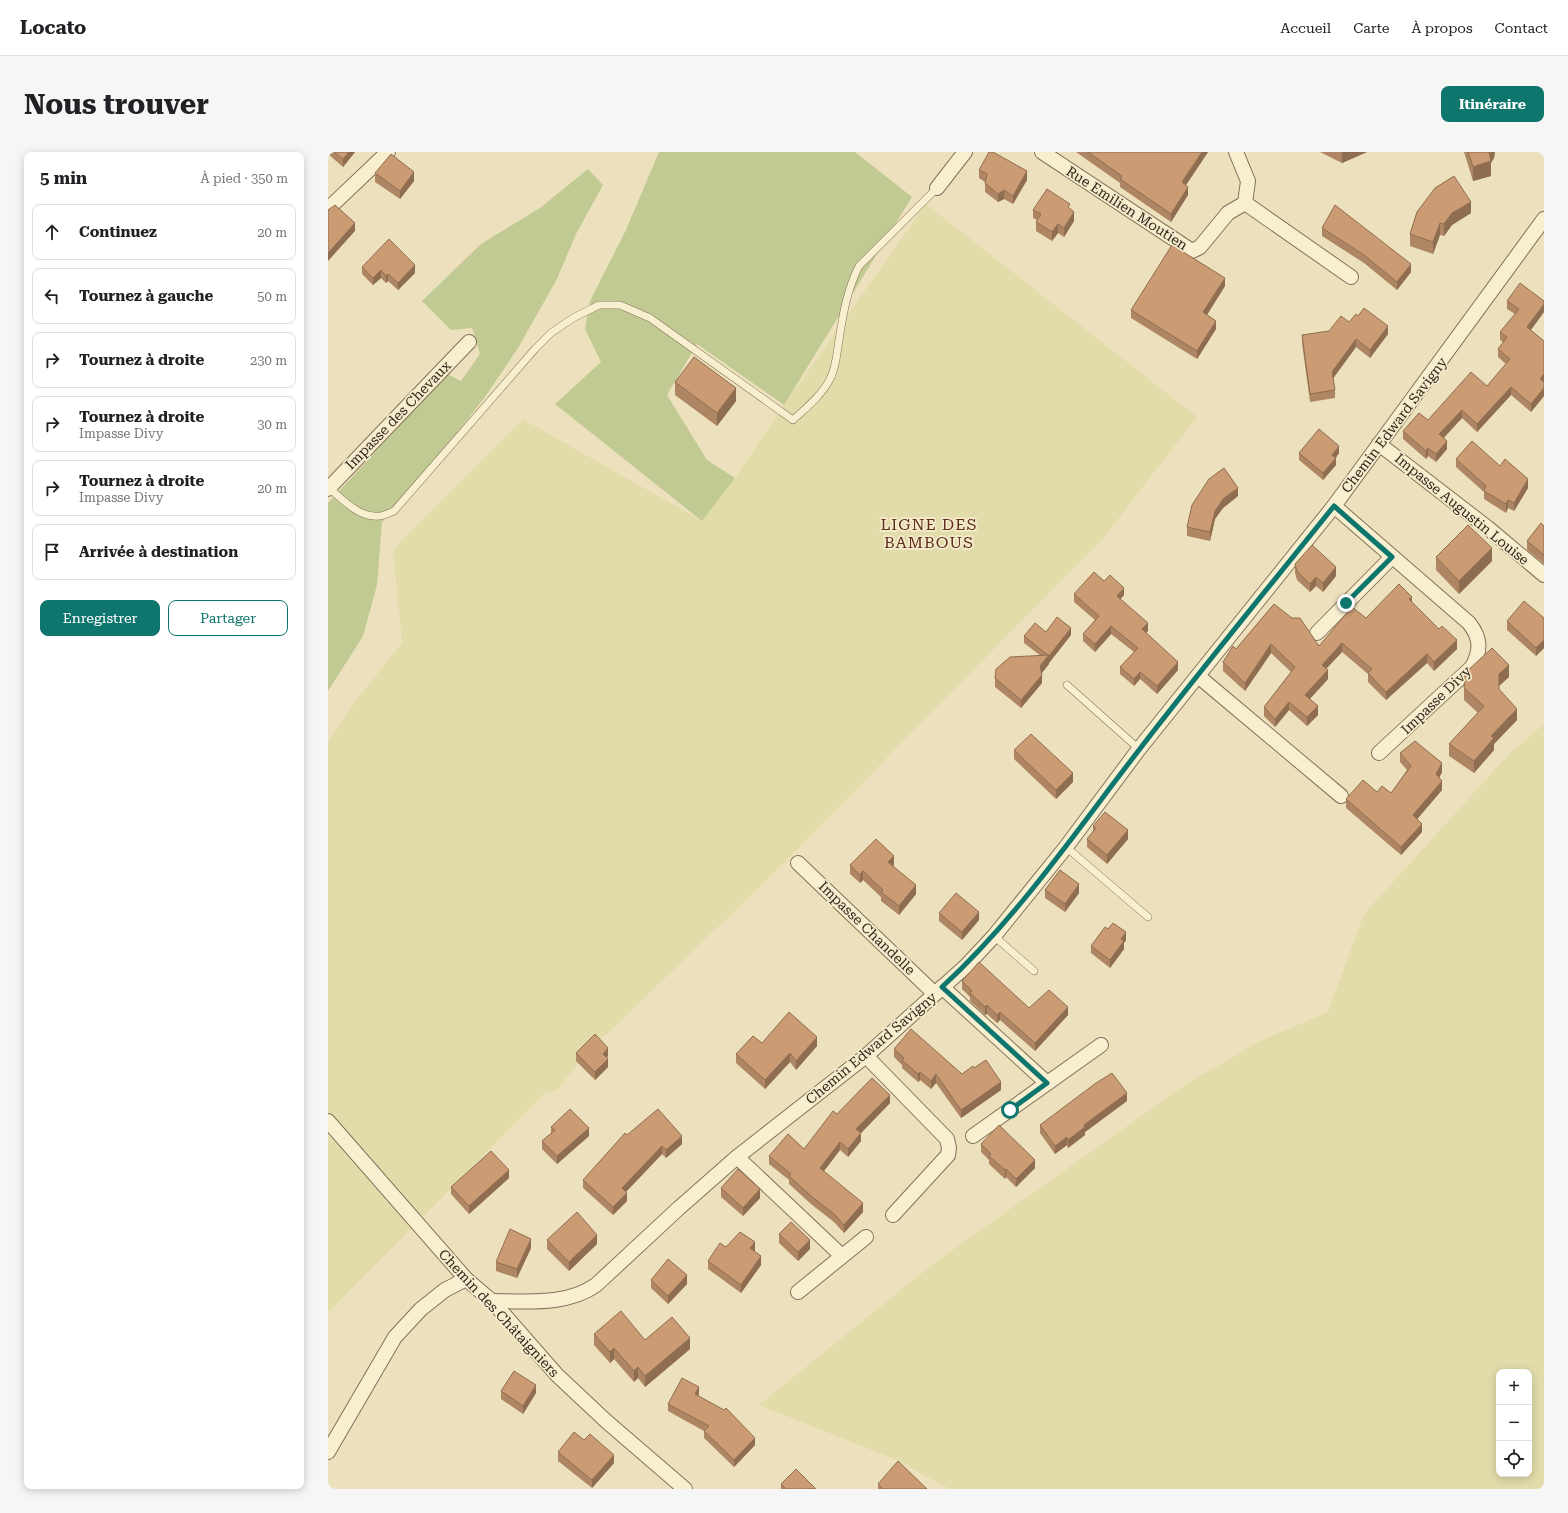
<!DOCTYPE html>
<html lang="fr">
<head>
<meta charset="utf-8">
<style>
  :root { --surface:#fff; --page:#f6f6f6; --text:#202124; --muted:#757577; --line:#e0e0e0; --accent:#0f766e }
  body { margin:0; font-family:"Roboto Serif",serif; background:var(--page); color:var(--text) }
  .controls { position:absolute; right:12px; bottom:12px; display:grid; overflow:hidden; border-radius:8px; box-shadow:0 2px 10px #0003 }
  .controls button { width:36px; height:36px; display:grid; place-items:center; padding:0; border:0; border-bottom:1px solid var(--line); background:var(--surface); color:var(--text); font:20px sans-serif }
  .stop { position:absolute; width:12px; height:12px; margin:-9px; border:3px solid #0f766e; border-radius:50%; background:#fff }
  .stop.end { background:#0f766e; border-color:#fff; box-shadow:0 1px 4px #0008 }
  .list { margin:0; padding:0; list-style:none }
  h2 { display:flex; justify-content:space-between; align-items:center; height:52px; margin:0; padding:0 16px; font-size:17px }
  h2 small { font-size:13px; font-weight:400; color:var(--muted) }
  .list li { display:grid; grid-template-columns:26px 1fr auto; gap:12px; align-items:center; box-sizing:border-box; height:56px; margin:0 8px 8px; padding:0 8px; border:1px solid var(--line); border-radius:8px }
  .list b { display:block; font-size:15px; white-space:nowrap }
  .list p { margin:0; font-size:13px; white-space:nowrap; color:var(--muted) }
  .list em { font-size:13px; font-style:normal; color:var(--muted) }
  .actions { display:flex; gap:8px; padding:12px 16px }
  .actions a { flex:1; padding:9px 0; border:1px solid var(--accent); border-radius:8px; text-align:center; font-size:14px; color:var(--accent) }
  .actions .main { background:var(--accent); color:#fff }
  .icon { flex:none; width:22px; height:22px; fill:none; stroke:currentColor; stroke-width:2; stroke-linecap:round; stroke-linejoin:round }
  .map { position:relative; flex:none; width:1216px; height:1337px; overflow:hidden; border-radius:8px }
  header { display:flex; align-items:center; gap:24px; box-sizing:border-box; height:56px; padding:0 20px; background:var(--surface); border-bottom:1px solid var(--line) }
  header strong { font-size:19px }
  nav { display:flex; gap:22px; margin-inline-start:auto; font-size:14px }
  .intro { display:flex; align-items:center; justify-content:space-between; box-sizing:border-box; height:96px; padding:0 24px }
  h1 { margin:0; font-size:28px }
  .button { padding:10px 18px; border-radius:8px; background:var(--accent); color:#fff; font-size:14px; font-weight:700 }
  main { display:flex; gap:24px; padding:0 24px }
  aside { flex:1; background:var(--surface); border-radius:8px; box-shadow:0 2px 10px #0003 }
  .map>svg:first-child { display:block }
  .farmland { fill:#e2dcab; fill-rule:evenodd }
  .green { fill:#c1ca92 }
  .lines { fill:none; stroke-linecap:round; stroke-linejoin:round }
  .lane-casing { stroke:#847157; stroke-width:8 }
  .street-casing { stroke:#847157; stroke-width:16 }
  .lane { stroke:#f8eed0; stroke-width:7 }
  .street { stroke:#f8eed0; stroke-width:14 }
  .wall { fill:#af8663 }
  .shaded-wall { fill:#8e6d50 }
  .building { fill:#cb9c73; stroke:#8e6d50 }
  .route { stroke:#0f766e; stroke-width:5 }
  .labels { text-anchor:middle; stroke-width:3.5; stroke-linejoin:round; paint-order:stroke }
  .street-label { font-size:14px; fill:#34281b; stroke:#f5ebcd }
  .quarter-label { font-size:16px; letter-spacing:1px; fill:#602d1b; stroke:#f5ebcd }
</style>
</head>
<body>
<header>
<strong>Locato</strong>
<nav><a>Accueil</a><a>Carte</a><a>À propos</a><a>Contact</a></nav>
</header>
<div class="intro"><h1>Nous trouver</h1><a class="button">Itinéraire</a></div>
<main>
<aside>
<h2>5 min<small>À pied · 350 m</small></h2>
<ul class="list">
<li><svg class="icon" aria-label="ahead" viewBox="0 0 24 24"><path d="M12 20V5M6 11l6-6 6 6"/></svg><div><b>Continuez</b></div><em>20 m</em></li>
<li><svg class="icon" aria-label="left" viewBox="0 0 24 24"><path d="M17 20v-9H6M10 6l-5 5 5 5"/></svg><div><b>Tournez à gauche</b></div><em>50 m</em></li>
<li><svg class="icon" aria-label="right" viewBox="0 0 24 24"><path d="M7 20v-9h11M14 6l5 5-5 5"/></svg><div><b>Tournez à droite</b></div><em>230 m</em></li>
<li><svg class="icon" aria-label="right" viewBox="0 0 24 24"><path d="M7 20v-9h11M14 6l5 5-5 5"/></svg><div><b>Tournez à droite</b><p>Impasse Divy</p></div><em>30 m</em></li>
<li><svg class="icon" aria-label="right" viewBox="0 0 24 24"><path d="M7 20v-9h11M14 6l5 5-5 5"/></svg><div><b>Tournez à droite</b><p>Impasse Divy</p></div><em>20 m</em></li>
<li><svg class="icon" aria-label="arrive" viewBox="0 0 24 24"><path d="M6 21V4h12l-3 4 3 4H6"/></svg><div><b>Arrivée à destination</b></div></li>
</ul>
<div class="actions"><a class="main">Enregistrer</a><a>Partager</a></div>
</aside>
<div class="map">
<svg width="1216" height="1337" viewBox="0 0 1216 1337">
  <rect width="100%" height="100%" fill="#ede1bd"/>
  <!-- farmland -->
  <g class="farmland">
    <polygon points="598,52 869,265 777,384 441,726 258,902 229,938 216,942 0,1161 0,590 26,551 74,491 65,398 195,267 374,369 407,326 456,253"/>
    <path d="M1216,572V1337H622L566,1307L431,1253L605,1112L857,933L930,890L1000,860L1036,762L1182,601ZM1171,1220H1201V1322H1171Z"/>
  </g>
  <!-- green -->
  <g class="green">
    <polygon points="331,0 527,0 584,45 456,253 369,192 339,243 379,308 407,326 374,369 227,252 273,210 257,177 262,149 298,78"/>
    <polygon points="260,17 275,33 248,82 229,127 190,196 157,245 110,305 54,370 49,433 35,484 0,539 0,351 119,222 133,229 152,202 144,176 123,178 94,149 153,92 212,56"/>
  </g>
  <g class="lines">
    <!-- lane casing -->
    <g class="lane-casing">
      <g id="lane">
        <path d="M1,336C14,347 31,366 51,364C55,364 61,361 66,359L207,197L223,181L245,166L271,153H292L322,166L465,268C478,256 494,243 502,227C508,216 509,201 511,188C515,162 519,138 531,114L609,36"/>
        <polyline points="739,533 811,597"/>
        <polyline points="738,695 820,765"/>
        <polyline points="666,784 706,819"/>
      </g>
    </g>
    <!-- street casing -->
    <g class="street-casing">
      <g id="street">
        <polyline points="714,0 864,99 872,95 900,61 917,51"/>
        <polyline points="908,0 920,29 917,51"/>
        <polyline points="609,36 637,0"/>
        <polyline points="917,51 1023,125"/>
        <polyline points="0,57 60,0"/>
        <polyline points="1051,292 1160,376 1216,423"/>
        <polyline points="0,337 141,190"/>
        <path d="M1006,354L1141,471C1153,486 1153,499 1144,515L1051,601"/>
        <polyline points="989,481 1064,405"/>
        <polyline points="870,524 1013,644"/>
        <polyline points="470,711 607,842"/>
        <polyline points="614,835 719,931"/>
        <polyline points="538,904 619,987 621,996 620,1003 565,1063"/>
        <polyline points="0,969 138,1127 164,1149 229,1223 278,1269 357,1337"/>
        <polyline points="645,984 773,893"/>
        <polyline points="409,1005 514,1104"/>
        <polyline points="470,1140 538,1085"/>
        <path d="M164,1149C199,1149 238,1154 268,1133L351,1056L409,1005L538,904L638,814L666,784L738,695L811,597L1006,354L1216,67"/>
        <polyline points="0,1300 67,1185 93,1157 117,1138 138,1127"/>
      </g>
    </g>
    <!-- lane -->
    <use href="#lane" class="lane"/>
    <!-- street -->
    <use href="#street" class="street"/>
  </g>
  <!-- wall -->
  <g class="wall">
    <polygon points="0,0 27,0 15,15 0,2"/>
    <polygon points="748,0 880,0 858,33 860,43 843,70 792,35 792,31"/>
    <polygon points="992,0 1039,0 1014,11"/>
    <polygon points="1136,0 1167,0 1166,6 1163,11 1163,24 1145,29"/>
    <polygon points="651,18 699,28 685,52 676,47 670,50 657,40 657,30 651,26"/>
    <polygon points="47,21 86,29 72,47 47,30"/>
    <polygon points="742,57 746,69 736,85 730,81 724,89 708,79 708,70 709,68 705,66 705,58"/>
    <polygon points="1089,60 1143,61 1124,73 1116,84 1112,83 1105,102 1082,94 1082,82"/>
    <polygon points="994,76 1083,120 1069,138 1036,111 994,84"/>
    <polygon points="34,115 87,121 70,138 60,129 58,131 53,126 45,133 34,122"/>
    <polygon points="897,134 879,163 888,177 869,207 803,166 803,158"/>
    <polygon points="1179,149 1216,160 1203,178 1216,189 1216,244 1203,260 1183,243 1149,280 1134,266 1116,286 1119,297 1108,310 1100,304 1098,307 1075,287 1075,279 1100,268 1159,234 1178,212 1170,205 1170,197 1175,190 1172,188 1172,180 1187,162 1179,157"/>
    <polygon points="1030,164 1060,182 1042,206 1028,195 1005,226 1007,238 1007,246 982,250 974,191 974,183 1001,179 1021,170"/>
    <polygon points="347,230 408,249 389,274 347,243"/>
    <polygon points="971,301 1011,301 1008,306 1008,313 995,328 971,308"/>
    <polygon points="1128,307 1172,314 1200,336 1186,359 1180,356 1178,361 1156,347 1156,340 1128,315"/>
    <polygon points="910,344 895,356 887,367 882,389 859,384 859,375"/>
    <polygon points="1216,374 1216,412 1199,398 1199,389"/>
    <polygon points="1108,405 1164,409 1131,442 1108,418"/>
    <polygon points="967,412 1008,424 995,440 988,434 982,440 969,428 967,421"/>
    <polygon points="776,429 796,443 792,447 820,479 818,481 850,518 829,542 812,527 806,534 792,522 792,515 806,500 783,482 767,500 755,489 755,482 767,468 746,450 746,442"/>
    <polygon points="1084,450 1129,497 1106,519 1099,511 1058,548 1040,530 1040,522 1014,500 998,517 1000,527 982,547 990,563 979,574 961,558 947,575 936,564 936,555 963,520 943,501 917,539 895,519 895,510 908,497 946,452 991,494 1038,466"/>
    <polygon points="1216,466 1216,496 1208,504 1179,478 1179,469"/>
    <polygon points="718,480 743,483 721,511 721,510 721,512 714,521 714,531 693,556 667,535 667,526 713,504 696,491 696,484"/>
    <polygon points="1181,525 1171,534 1171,538 1189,568 1166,592 1166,598 1146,621 1121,604 1121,592 1150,561 1136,548 1136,536"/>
    <polygon points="686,598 745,630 728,647 686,607"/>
    <polygon points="1072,601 1114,620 1111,626 1114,638 1089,667 1094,680 1073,703 1018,656 1018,647 1049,640 1063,641 1079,618 1072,610"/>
    <polygon points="765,674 800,687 779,712 759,695 759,687 765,679"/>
    <polygon points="522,713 566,713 565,714 588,742 571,763 553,749 553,745 535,728 532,731 522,722"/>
    <polygon points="717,738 751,741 737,760 717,746"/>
    <polygon points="611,761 651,768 634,788 611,769"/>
    <polygon points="798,788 796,791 796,797 782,816 763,801 763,794"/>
    <polygon points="634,829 701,856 740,863 707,899 672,868 669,871 659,862 657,863 642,849 642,845 634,837"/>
    <polygon points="489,894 468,918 462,910 437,937 408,911 408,902"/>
    <polygon points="566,897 634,922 646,916 673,938 633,966 608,931 603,937 592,928 590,930 574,916 574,913 566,905"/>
    <polygon points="248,901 280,904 279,906 280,915 267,928 248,909"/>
    <polygon points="799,949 757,980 757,983 740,996 739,993 727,1002 712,981 712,973"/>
    <polygon points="562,951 533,981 533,989 520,1005 512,998 496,1019 535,1060 516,1081 506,1070 483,1052 461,1032 461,1028 441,1012 441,1004 476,997 509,962"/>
    <polygon points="223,975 261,984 229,1012 214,997 214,989 223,981"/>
    <polygon points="299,983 354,992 338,1006 334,1002 298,1040 299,1049 285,1063 255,1036 255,1028"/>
    <polygon points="653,992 707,1016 688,1035 678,1025 677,1027 661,1012 661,1008 653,1000"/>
    <polygon points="181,1026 141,1062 123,1042 123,1035"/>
    <polygon points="393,1036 432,1046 415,1064 393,1045"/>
    <polygon points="451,1082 482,1097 470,1109 451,1091"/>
    <polygon points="219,1088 269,1092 241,1119 219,1097"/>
    <polygon points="203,1096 189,1126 168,1119 168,1110"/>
    <polygon points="426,1099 433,1113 413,1141 380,1117 380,1109 427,1099"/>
    <polygon points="323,1128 359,1132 340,1152 323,1136"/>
    <polygon points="266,1182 317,1188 362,1197 317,1235 310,1226 306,1230 286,1207 282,1211 266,1193"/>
    <polygon points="173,1239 208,1241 195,1262 173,1247"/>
    <polygon points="371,1242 370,1244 427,1293 406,1315 376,1286 376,1279 340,1259 340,1252"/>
    <polygon points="256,1288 286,1311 264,1336 230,1309 230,1300"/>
    <polygon points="453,1332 488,1337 453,1337"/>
    <polygon points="550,1332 599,1337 550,1337"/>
  </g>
  <!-- shaded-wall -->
  <g class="shaded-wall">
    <polygon points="21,0 27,0 15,15 15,7"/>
    <polygon points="874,0 880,0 854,39 854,30"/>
    <polygon points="1014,0 1039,0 1014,11"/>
    <polygon points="1161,0 1167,0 1166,6 1163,11 1163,24 1145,29 1145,15"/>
    <polygon points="699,19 699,28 685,52 685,44"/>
    <polygon points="86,20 86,29 72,47 72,39"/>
    <polygon points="860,35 860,43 843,70 843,62"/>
    <polygon points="676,38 676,47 670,50 670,42"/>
    <polygon points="1143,50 1143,61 1124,73 1116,84 1116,72 1124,61"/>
    <polygon points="746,60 746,69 736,85 736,76"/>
    <polygon points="27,71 27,79 0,109 0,101"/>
    <polygon points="1112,71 1112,83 1105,102 1105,90"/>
    <polygon points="730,72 730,81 724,89 724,80"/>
    <polygon points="1083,112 1083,120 1069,138 1069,130"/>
    <polygon points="87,113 87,121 70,138 70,131"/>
    <polygon points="53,118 53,126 45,133 45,126"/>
    <polygon points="60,122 60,129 58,131 58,124"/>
    <polygon points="897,126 897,134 875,169 875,160"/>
    <polygon points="1216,152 1216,160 1199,183 1199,175"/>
    <polygon points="888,169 888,177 869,207 869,199"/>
    <polygon points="1060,174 1060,182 1042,206 1042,198"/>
    <polygon points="1028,187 1028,195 1004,228 1004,220"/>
    <polygon points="1216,222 1216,230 1212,235 1212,227"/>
    <polygon points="1183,235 1183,243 1149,280 1149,272"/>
    <polygon points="408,236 408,249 389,274 389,261"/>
    <polygon points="1216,236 1216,244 1203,260 1203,252"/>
    <polygon points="1134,258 1134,266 1111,290 1111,282"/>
    <polygon points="1119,289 1119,297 1108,310 1108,302"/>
    <polygon points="1011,294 1011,301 1004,310 1004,303"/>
    <polygon points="1100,296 1100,304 1098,307 1098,299"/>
    <polygon points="1008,306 1008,313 995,328 995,321"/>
    <polygon points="1200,327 1200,336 1186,359 1186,351"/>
    <polygon points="910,336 910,344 895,356 887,367 882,389 882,380 887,359 895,347"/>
    <polygon points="1180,348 1180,356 1178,361 1178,352"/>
    <polygon points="1164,396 1164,409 1131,442 1131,429"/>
    <polygon points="1008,415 1008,424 995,440 995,431"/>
    <polygon points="988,425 988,434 982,440 982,432"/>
    <polygon points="796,436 796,443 789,451 789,444"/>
    <polygon points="1084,445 1084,453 1081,447"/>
    <polygon points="820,471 820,479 814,485 814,477"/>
    <polygon points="783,474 783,482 767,500 767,492"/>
    <polygon points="743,476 743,483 721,511 721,504"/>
    <polygon points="1129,488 1129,497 1106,519 1106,510"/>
    <polygon points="1216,488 1216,496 1208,504 1208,496"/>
    <polygon points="1014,491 1014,500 994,521 994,513"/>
    <polygon points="943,492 943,501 917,539 917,531"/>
    <polygon points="1099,502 1099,511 1058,548 1058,540"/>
    <polygon points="721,503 721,512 712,523 712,514"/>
    <polygon points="850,510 850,518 829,542 829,534"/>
    <polygon points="1181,513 1181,525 1171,534 1171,549 1171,522"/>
    <polygon points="1000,518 1000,527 977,552 977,543"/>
    <polygon points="812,520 812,527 806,534 806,527"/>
    <polygon points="714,523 714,531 693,556 693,548"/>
    <polygon points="961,550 961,558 947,575 947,567"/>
    <polygon points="990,554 990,563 979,574 979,565"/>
    <polygon points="1189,557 1189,568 1166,592 1166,598 1146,621 1146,609 1163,584"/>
    <polygon points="1114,611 1114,620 1108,631 1108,622"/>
    <polygon points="745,621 745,630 728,647 728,638"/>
    <polygon points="1114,629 1114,638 1085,672 1085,663"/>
    <polygon points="1094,672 1094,680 1073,703 1073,695"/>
    <polygon points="800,678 800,687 779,712 779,703"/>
    <polygon points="566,704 566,713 560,719 560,710"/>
    <polygon points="535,719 535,728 532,731 532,723"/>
    <polygon points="751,732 751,741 737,760 737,752"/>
    <polygon points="588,733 588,742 571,763 571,754"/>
    <polygon points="651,760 651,768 634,788 634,780"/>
    <polygon points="798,780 798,788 796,791 796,797 782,816 782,808 793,787"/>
    <polygon points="659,853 659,862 657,863 657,855"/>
    <polygon points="740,855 740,863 707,899 707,891"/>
    <polygon points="672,860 672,868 669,871 669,863"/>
    <polygon points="489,885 489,894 468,918 468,909"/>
    <polygon points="280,896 280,904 275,909 275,902"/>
    <polygon points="462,901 462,910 437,937 437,928"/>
    <polygon points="280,907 280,915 267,928 267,920"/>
    <polygon points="592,920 592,928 590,930 590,922"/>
    <polygon points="608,922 608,931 603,937 603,929"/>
    <polygon points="673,930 673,938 633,966 633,958"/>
    <polygon points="799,941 799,949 757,980 757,983 740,996 740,988 756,973"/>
    <polygon points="562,943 562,951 533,981 533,989 520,1005 520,997 528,977"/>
    <polygon points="261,976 261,984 229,1012 229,1004"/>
    <polygon points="354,984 354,992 338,1006 338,998"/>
    <polygon points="739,985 739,993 727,1002 727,994"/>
    <polygon points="512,990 512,998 492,1024 492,1016"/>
    <polygon points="334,994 334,1002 294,1044 294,1036"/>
    <polygon points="707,1008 707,1016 688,1035 688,1027"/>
    <polygon points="678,1017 678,1025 677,1027 677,1018"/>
    <polygon points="181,1018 181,1026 141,1062 141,1054"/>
    <polygon points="432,1037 432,1046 415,1064 415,1056"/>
    <polygon points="299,1041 299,1049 285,1063 285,1055"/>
    <polygon points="535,1051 535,1060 516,1081 516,1073"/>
    <polygon points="269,1083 269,1092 241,1119 241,1110"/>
    <polygon points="203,1087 203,1096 189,1126 189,1117"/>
    <polygon points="482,1088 482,1097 470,1109 470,1100"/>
    <polygon points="427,1090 427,1099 422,1105 422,1096"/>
    <polygon points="433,1104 433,1113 413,1141 413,1133"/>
    <polygon points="359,1123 359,1132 340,1152 340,1144"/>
    <polygon points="362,1186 362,1197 317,1235 317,1224"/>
    <polygon points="286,1196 286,1207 282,1211 282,1200"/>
    <polygon points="310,1215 310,1226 306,1230 306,1219"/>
    <polygon points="208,1233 208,1241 195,1262 195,1254"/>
    <polygon points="371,1235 371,1242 367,1249 367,1242"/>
    <polygon points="427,1286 427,1293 406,1315 406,1308"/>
    <polygon points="286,1303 286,1311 264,1336 264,1328"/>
  </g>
  <!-- building -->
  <g class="building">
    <polygon points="6,0 21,0 15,7"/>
    <polygon points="661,0 665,0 699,19 685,44 676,38 670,42 657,31 659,22 651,18"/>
    <polygon points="760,0 874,0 854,30 860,35 843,62 792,27 794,24"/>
    <polygon points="1140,0 1161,0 1163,9 1145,15"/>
    <polygon points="63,2 86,20 72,39 47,21"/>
    <polygon points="1126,24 1143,50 1124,61 1116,72 1112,71 1105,90 1082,82 1089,60 1107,36"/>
    <polygon points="719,37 742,52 740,55 746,60 736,76 730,72 724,80 708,70 713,62 705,58"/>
    <polygon points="7,53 27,71 0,101 0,58"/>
    <polygon points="1007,53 1083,112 1069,130 1036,103 994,76"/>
    <polygon points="61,87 87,113 70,131 60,122 58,124 53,118 45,126 34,115"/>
    <polygon points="844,93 897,126 875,160 888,169 869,199 803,158"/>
    <polygon points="1192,131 1216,149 1216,152 1199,175 1216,189 1216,222 1212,227 1216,230 1216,236 1203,252 1183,235 1149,272 1134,258 1111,282 1119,289 1108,302 1100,296 1098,299 1075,279 1091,261 1100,268 1143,220 1159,234 1182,207 1170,197 1179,185 1172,180 1191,157 1179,149"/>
    <polygon points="1036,156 1060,174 1042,198 1028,187 1004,220 1007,238 982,242 974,183 1001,179 1013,164 1021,170 1028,162 1030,164"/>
    <polygon points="366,205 408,236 389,261 347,230"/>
    <polygon points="991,277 1011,294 1004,303 1008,306 995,321 971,301"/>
    <polygon points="1144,289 1172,314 1177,307 1200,327 1186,351 1180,348 1178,352 1156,339 1158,334 1128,307"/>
    <polygon points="896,316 910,336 895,347 887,359 882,380 859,375 864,353 881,327"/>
    <polygon points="1213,371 1216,374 1216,403 1199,389"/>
    <polygon points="1140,373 1164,396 1131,429 1108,405"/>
    <polygon points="984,393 1008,415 995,431 988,425 982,432 969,419 967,412"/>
    <polygon points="766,420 776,429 782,423 796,436 789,444 820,471 814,477 850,510 829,534 812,520 806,527 792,515 810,496 783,474 767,492 755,482 771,464 746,442"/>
    <polygon points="1071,432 1084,445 1081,447 1111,477 1114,474 1129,488 1106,510 1099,502 1058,540 1040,521 1044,517 1014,491 994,513 1000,518 977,543 990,554 979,565 961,550 947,567 936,555 967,515 943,492 917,531 895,510 905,494 908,497 946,452 964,466 972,466 991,494 1024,455 1038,466"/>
    <polygon points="1196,449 1216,466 1216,488 1208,496 1179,469"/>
    <polygon points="729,465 743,476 721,504 696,484 707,471 718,480"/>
    <polygon points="1164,496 1181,513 1171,522 1171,537 1189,557 1163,584 1166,586 1146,609 1121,592 1156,554 1136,536 1137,521"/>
    <polygon points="721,503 712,514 714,523 693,548 667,526 668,517 682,505"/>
    <polygon points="703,582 745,621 728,638 686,598"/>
    <polygon points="1087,589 1114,611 1108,622 1114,629 1085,663 1094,672 1073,695 1018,647 1035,628 1049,640 1054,634 1063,641 1083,614 1072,601"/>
    <polygon points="777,660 800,678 779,703 759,687 768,676 765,674"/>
    <polygon points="548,687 566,704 560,710 588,733 571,754 553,740 555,738 535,719 532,723 522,713"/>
    <polygon points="732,718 751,732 737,752 717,738"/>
    <polygon points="628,741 651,760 634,780 611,761"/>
    <polygon points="785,771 798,780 793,787 796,789 782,808 763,794 777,775 780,777"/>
    <polygon points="651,810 701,856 721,838 740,855 707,891 672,860 669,863 659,853 657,855 642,841 644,839 634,829"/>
    <polygon points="461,860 489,885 468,909 462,901 437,928 408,902 425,884 434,891"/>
    <polygon points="583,877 634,922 645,914 646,916 658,908 673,930 633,958 608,922 603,929 592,920 590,922 574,908 576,906 566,897"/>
    <polygon points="267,882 280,896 275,902 280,907 267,920 248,901"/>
    <polygon points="784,921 799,941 756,973 757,975 740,988 739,985 727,994 712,973 768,931"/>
    <polygon points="544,926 562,943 528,977 533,981 520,997 512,990 492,1016 535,1051 516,1073 506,1062 483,1044 461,1024 463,1022 441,1004 460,982 476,997 505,959 509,962"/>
    <polygon points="242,957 261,976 229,1004 214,989 227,978 223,975"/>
    <polygon points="330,957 354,984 338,998 334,994 294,1036 299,1041 285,1055 255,1028 297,981 299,983"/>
    <polygon points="671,973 707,1008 688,1027 678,1017 677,1018 661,1004 663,1002 653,992"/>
    <polygon points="163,999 181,1018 141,1054 123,1035"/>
    <polygon points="410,1017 432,1037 415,1056 393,1036"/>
    <polygon points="249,1060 269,1083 241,1110 219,1088"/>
    <polygon points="463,1070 482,1088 470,1100 451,1082"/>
    <polygon points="182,1077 203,1087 189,1117 168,1110"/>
    <polygon points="412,1080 427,1090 422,1096 433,1104 413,1133 380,1109 392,1091 398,1095"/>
    <polygon points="340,1107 359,1123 340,1144 323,1128"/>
    <polygon points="293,1159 317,1188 344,1165 362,1186 317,1224 310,1215 306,1219 286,1196 282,1200 266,1182"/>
    <polygon points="186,1219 208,1233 195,1254 173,1239"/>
    <polygon points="354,1226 371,1235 367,1242 396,1258 398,1256 427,1286 406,1308 376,1279 381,1274 340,1252"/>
    <polygon points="246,1280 256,1288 262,1282 286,1303 264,1328 230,1300"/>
    <polygon points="570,1309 599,1337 555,1337 550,1332"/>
    <polygon points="468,1317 488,1337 458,1337 453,1332"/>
  </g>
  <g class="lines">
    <!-- route -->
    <path class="route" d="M682,958L719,931L614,835C690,765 748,679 811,598C875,515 941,435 1006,354L1064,405L1018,451"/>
  </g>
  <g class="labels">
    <!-- street labels -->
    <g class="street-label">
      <text transform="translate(799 56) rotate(33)" y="5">Rue Emilien Moutien</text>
      <text transform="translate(70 263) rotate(-46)" y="5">Impasse des Chevaux</text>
      <text transform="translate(1066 273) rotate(-53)" y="5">Chemin Edward Savigny</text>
      <text transform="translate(1134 357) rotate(39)" y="5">Impasse Augustin Louise</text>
      <text transform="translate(1108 548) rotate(-44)" y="5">Impasse Divy</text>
      <text transform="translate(539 776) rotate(44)" y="5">Impasse Chandelle</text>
      <text transform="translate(543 896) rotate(-40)" y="5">Chemin Edward Savigny</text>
      <text transform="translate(171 1161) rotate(47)" y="5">Chemin des Châtaigniers</text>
    </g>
    <!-- quarter labels -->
    <g class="quarter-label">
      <text x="601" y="378">LIGNE DES<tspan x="601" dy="18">BAMBOUS</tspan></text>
    </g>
  </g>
</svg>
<div class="controls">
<button>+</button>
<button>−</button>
<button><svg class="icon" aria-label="locate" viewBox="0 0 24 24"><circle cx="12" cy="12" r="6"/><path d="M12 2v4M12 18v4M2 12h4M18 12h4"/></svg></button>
</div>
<div class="stop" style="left:682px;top:958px"></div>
<div class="stop end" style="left:1018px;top:451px"></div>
</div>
</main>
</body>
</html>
